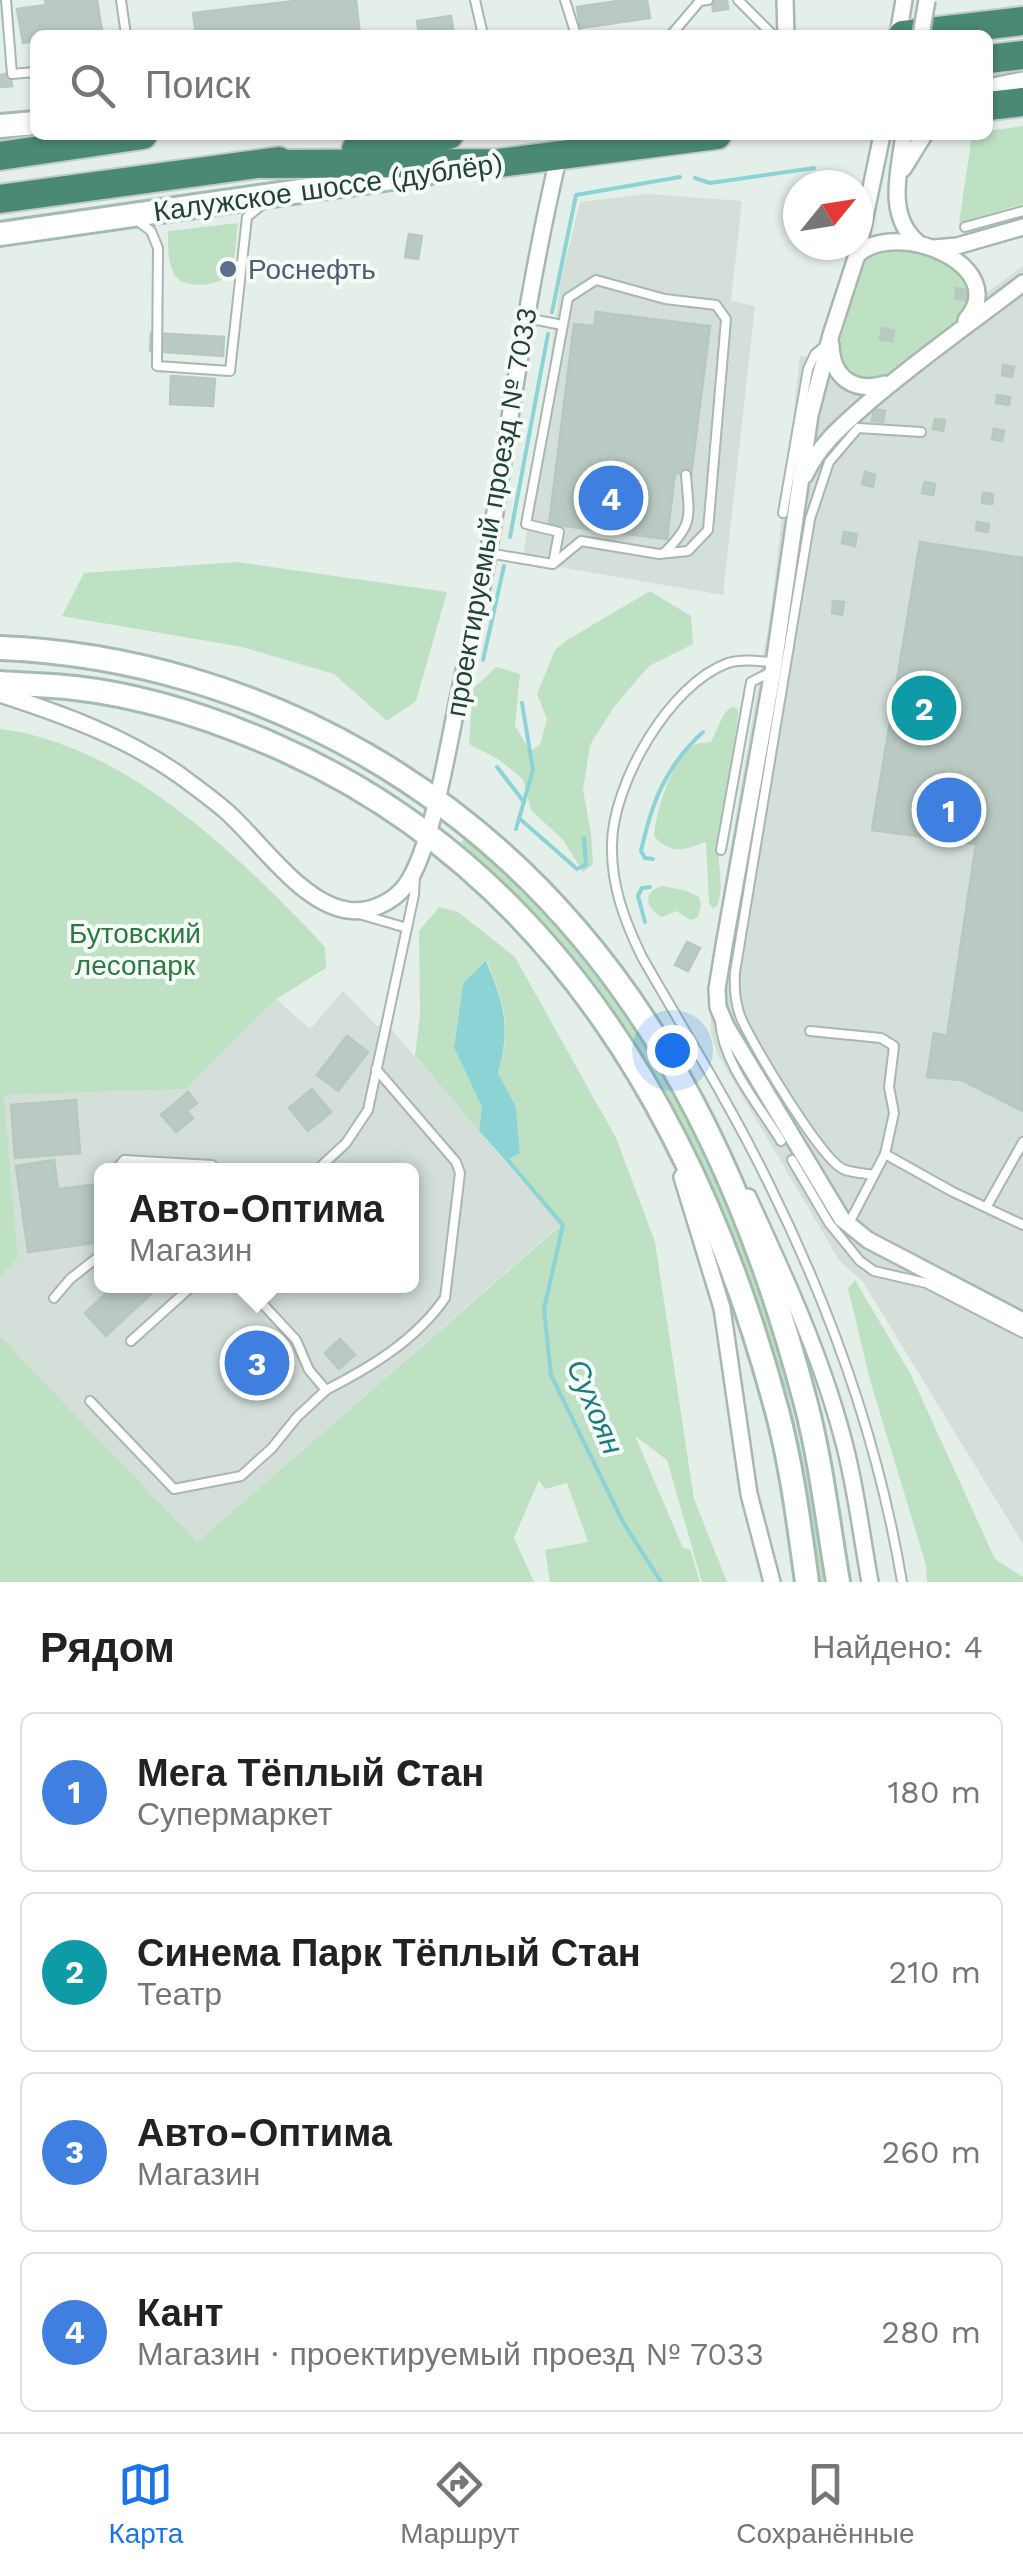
<!DOCTYPE html>
<html lang="ru">
<head>
<meta charset="utf-8">
<style>
  :root { --surface:#fff; --page:#f2f2f2; --text:#222; --muted:#767676; --line:#e0e0e0; --accent:#1a73e8 }
  body { margin:0; font-family:"Work Sans",sans-serif; background:var(--page); color:var(--text) }
  .compass { position:absolute; left:783px; top:170px; width:90px; height:90px; border-radius:50%; background:var(--surface); box-shadow:0 2px 8px #0004; rotate:60deg }
  .you { position:absolute; left:672px; top:1050px; width:35px; height:35px; margin:-25px; border:8px solid #fff; border-radius:50%; background:#1a73e8; box-shadow:0 0 0 15px #1a73e833 }
  .badge { display:grid; place-items:center; width:65px; height:65px; border-radius:50%; background:var(--accent); color:#fff; font-size:32px; font-weight:700 }
  .pin { position:absolute; translate:-50% -50%; border:5px solid #fff; box-shadow:0 2px 10px #0006 }
  .popup { position:absolute; left:94px; top:1163px; width:325px; height:130px; box-sizing:border-box; display:grid; place-content:center; border-radius:15px; background:var(--surface); filter:drop-shadow(0 2px 8px #0005); font-size:32px; white-space:nowrap; color:var(--muted) }
  .popup b { font-size:38px; color:var(--text) }
  .popup::after { content:''; position:absolute; left:50%; top:100%; margin-left:-20px; border:20px solid transparent; border-top-color:var(--surface) }
  .list { margin:0; padding:0; list-style:none }
  h2 { display:flex; justify-content:space-between; align-items:center; height:130px; margin:0; padding:0 40px; font-size:42px }
  h2 small { font-size:32px; font-weight:400; color:var(--muted) }
  .list li { display:grid; grid-template-columns:65px 1fr auto; gap:30px; align-items:center; box-sizing:border-box; height:160px; margin:0 20px 20px; padding:0 20px; border:2px solid var(--line); border-radius:15px }
  .list b { display:block; font-size:38px; white-space:nowrap }
  .list p { margin:0; font-size:32px; white-space:nowrap; color:var(--muted) }
  .list em { font-size:32px; font-style:normal; color:var(--muted) }
  .icon { flex:none; width:55px; height:55px; fill:none; stroke:currentColor; stroke-width:2; stroke-linecap:round; stroke-linejoin:round }
  .map { position:relative; flex:none; width:1023px; height:1582px; overflow:hidden }
  .search { position:absolute; background:var(--surface); box-shadow:0 2px 8px #0004; left:30px; right:30px; top:30px; height:110px; display:flex; align-items:center; gap:25px; box-sizing:border-box; padding:0 35px; border-radius:15px; color:var(--muted); font-size:38px }
  .sheet { height:850px; background:var(--surface) }
  nav { display:flex; justify-content:space-around; align-items:center; box-sizing:border-box; height:140px; border-top:2px solid var(--line); background:var(--surface); font-size:28px; color:var(--muted) }
  nav a { display:grid; justify-items:center; gap:5px }
  nav .on { color:var(--accent) }
  .map>svg:first-child { display:block }
  .built { fill:#d3dfd8; fill-rule:evenodd }
  .green { fill:#bee0c3 }
  .water { fill:#8cd3d5 }
  .lines { fill:none; stroke-linecap:round; stroke-linejoin:round }
  .stream { stroke:#8cd3d5; stroke-width:4 }
  .building { fill:#bacac2; stroke:#b7c9bf; stroke-width:2.5 }
  .service-casing { stroke:#a7b8b0; stroke-width:12 }
  .minor-casing { stroke:#a7b8b0; stroke-width:20 }
  .secondary-casing { stroke:#a3bbb0; stroke-width:28 }
  .trunk-casing { stroke:#c1cac7; stroke-width:32 }
  .service { stroke:#fff; stroke-width:8 }
  .minor { stroke:#fff; stroke-width:15 }
  .secondary { stroke:#fff; stroke-width:22 }
  .trunk { stroke:#4a8a74; stroke-width:28 }
  .minor-bridge-casing { stroke:#a7b8b0; stroke-width:20; stroke-linecap:butt }
  .minor-bridge { stroke:#fff; stroke-width:15 }
  .service-dot { fill:#5c6f8a; stroke:#f6fbf8; stroke-width:4 }
  .labels { text-anchor:middle; stroke-width:8; stroke-linejoin:round; paint-order:stroke }
  .street-label { font-size:28px; fill:#234236; stroke:#f6fbf8 }
  .service-label { font-size:28px; fill:#4e5e75; stroke:#f6fbf8; text-anchor:start }
  .park-label { font-size:28px; fill:#2b7a40; stroke:#f6fbf8 }
  .water-label { font-size:30px; font-style:italic; fill:#1a7c81; stroke:#f6fbf8 }
</style>
</head>
<body>
<div class="map">
<svg width="1023" height="1582" viewBox="0 0 1023 1582">
  <rect width="100%" height="100%" fill="#e5efe9"/>
  <!-- built -->
  <g class="built">
    <polygon points="648,194 742,201 731,301 755,306 723,595 523,561 561,279 580,202"/>
    <polygon points="1023,266 1023,1544 863,1282 839,1260 718,1055 711,1033 710,969 772,604 800,356 877,372"/>
    <path d="M343,991L376,1025L391,1029L560,1225L197,1542L0,1336V1277L18,1258L4,1095L186,1089L276,999L310,1029ZM102,1170H412V1286H102Z"/>
  </g>
  <!-- green -->
  <g class="green">
    <polygon points="1023,126 1023,204 959,223 972,135 988,135 988,131"/>
    <path d="M238,223C236,237 236,256 231,270C226,286 187,290 176,277C167,265 168,245 168,231Z"/>
    <polygon points="904,248 964,271 971,283 968,312 877,382 855,380 840,365 838,347 863,264 870,255"/>
    <polygon points="236,562 447,592 416,701 387,721 334,674 242,647 62,616 84,573"/>
    <polygon points="650,591 691,616 693,644 649,666 614,707 590,745 583,790 591,833 593,864 583,872 564,841 531,810 523,779 498,759 469,744 473,689 496,667 520,674 515,726 530,751 540,745 547,719 537,694 555,650 567,640"/>
    <path d="M731,707L737,708L738,713C734,755 726,795 719,837C715,860 726,883 717,906L712,908L709,902L706,842C686,848 672,857 654,836C656,812 672,754 697,744C701,742 706,743 711,742L724,714Z"/>
    <path d="M0,729C126,744 241,858 325,947L326,968L276,999L186,1089L4,1095L18,1258L0,1277Z"/>
    <path d="M465,838C511,878 556,919 594,967C731,1140 793,1368 825,1582H817C798,1495 783,1407 761,1321C751,1282 734,1244 718,1206C657,1056 583,950 461,843Z"/>
    <path d="M663,886L687,891L699,897L701,905L698,917L691,920L676,911L662,917C645,908 642,891 663,886Z"/>
    <path d="M439,907L458,912L515,957L616,1138L655,1242L694,1499L727,1582H702L667,1460L635,1436L683,1548L690,1549L700,1582H550L545,1550L588,1542L567,1483L545,1489L539,1480L514,1538L534,1582H0V1336L197,1542L560,1226L506,1161L520,1153L516,1107L498,1073C512,1029 504,1003 487,961L463,983L454,1046L482,1107L479,1131L415,1056L420,1015L419,931Z"/>
    <polygon points="855,1280 911,1375 995,1559 1023,1577 1023,1582 927,1582 926,1565 870,1380 848,1288"/>
  </g>
  <!-- water -->
  <path class="water" d="M486,961C504,1003 511,1028 498,1073L516,1107L520,1153L506,1161L479,1131L482,1107L454,1047L463,983Z"/>
  <g class="lines">
    <!-- stream -->
    <g class="stream">
      <polyline points="695,178 710,183 814,168"/>
      <polyline points="552,312 576,195 680,177"/>
      <polyline points="510,537 548,334"/>
      <polyline points="483,660 504,566"/>
      <polyline points="497,767 524,802"/>
      <polyline points="519,818 577,869 586,865 584,838"/>
      <polyline points="516,829 533,770 522,703"/>
      <path d="M653,859L645,858L641,851C652,802 665,767 703,732"/>
      <polyline points="645,922 638,896 642,888 650,887"/>
      <polyline points="505,1157 563,1225 544,1309 551,1375 623,1522 661,1582"/>
    </g>
  </g>
  <!-- building -->
  <g class="building">
    <polygon points="45,0 97,0 102,31 83,35 35,35 35,41 23,43 17,9 46,5"/>
    <polygon points="303,0 356,0 360,35 196,35 193,13"/>
    <polygon points="624,0 647,0 650,18 580,28 577,7"/>
    <polygon points="712,0 727,0 728,9 713,11"/>
    <polygon points="451,16 454,35 419,35 417,21"/>
    <polygon points="10,73 12,86 0,87 0,75"/>
    <polygon points="409,234 422,236 418,259 405,257"/>
    <polygon points="956,288 966,290 965,300 955,299"/>
    <polygon points="596,312 710,326 691,476 675,473 667,539 549,524 574,324 594,326"/>
    <polygon points="882,328 894,331 892,341 880,339"/>
    <polygon points="151,333 224,337 223,356 150,351"/>
    <polygon points="1003,365 1014,367 1012,377 1002,375"/>
    <polygon points="171,376 215,379 213,406 170,404"/>
    <polygon points="997,395 1010,397 1009,405 996,403"/>
    <polygon points="874,409 885,411 883,422 872,421"/>
    <polygon points="935,419 945,420 943,431 933,429"/>
    <polygon points="994,429 1004,431 1002,441 992,439"/>
    <polygon points="865,472 875,475 873,487 862,484"/>
    <polygon points="925,482 935,484 933,495 922,493"/>
    <polygon points="983,493 993,494 992,504 982,503"/>
    <polygon points="977,522 989,524 988,532 976,530"/>
    <polygon points="844,532 857,534 855,546 842,543"/>
    <polygon points="920,542 1023,558 1023,1111 961,1080 927,1077 934,1033 947,1036 976,844 872,830"/>
    <polygon points="833,601 844,602 842,615 832,613"/>
    <polygon points="687,942 700,948 688,971 675,965"/>
    <polygon points="347,1036 368,1052 338,1091 317,1075"/>
    <polygon points="312,1089 331,1112 308,1131 289,1108"/>
    <polygon points="188,1092 197,1103 187,1111 193,1118 176,1132 161,1115"/>
    <polygon points="76,1100 80,1153 15,1158 11,1105"/>
    <polygon points="54,1160 58,1189 93,1185 101,1242 28,1252 16,1166"/>
    <polygon points="114,1286 143,1286 151,1294 106,1336 85,1313"/>
    <polygon points="249,1335 271,1359 245,1382 223,1357"/>
    <polygon points="340,1339 355,1355 339,1369 325,1353"/>
  </g>
  <g class="lines">
    <!-- service casing -->
    <g class="service-casing">
      <g id="service">
        <polyline points="6,0 12,74 35,72"/>
        <polyline points="121,0 126,35"/>
        <polyline points="475,0 483,35"/>
        <polyline points="565,0 576,35"/>
        <polyline points="738,0 773,35"/>
        <polyline points="671,35 700,1 708,0"/>
        <polyline points="139,222 151,231 158,248 157,366 230,371 247,217 264,203"/>
        <polyline points="965,227 1023,211"/>
        <polyline points="527,318 562,325"/>
        <polyline points="783,513 808,369 815,354 826,345"/>
        <polyline points="488,553 553,564 581,541 659,554 688,551 708,530 726,319 716,305 665,299 596,280 568,298 526,524 559,532 553,564"/>
        <path d="M664,553C695,523 689,516 686,475"/>
        <path d="M767,662C754,660 741,659 728,663C669,684 612,785 612,845C611,886 625,922 642,957C685,1032 731,1106 769,1184C831,1309 879,1444 902,1582"/>
        <polyline points="721,850 751,682 773,671"/>
        <polyline points="359,914 407,928"/>
        <path d="M720,1021C723,1064 759,1105 781,1141"/>
        <polyline points="810,1031 881,1038 894,1046 889,1087 894,1113 885,1154 848,1225"/>
        <polyline points="885,1154 953,1192 1023,1225"/>
        <polyline points="792,1160 829,1223 860,1261 874,1271 926,1283 1023,1333"/>
        <polyline points="116,1170 124,1160 212,1165"/>
        <polyline points="317,1170 346,1143 368,1110 414,895 415,875"/>
        <path d="M874,1175C864,1173 852,1173 843,1169C821,1159 752,1044 741,1018C735,1003 734,988 735,972L810,519L829,462L858,428L921,432"/>
        <polyline points="987,1206 1023,1142"/>
        <path d="M246,1286L296,1340L309,1370L326,1390C371,1367 416,1340 445,1298L460,1173L456,1162L376,1069"/>
        <polyline points="54,1298 70,1279 102,1254"/>
        <polyline points="131,1341 192,1286"/>
        <polyline points="90,1401 174,1489 241,1476 272,1448 297,1417 326,1390"/>
      </g>
    </g>
    <!-- minor casing -->
    <g class="minor-casing">
      <g id="minor">
        <polyline points="785,0 786,35"/>
        <polyline points="898,35 904,0"/>
        <polyline points="988,87 1023,80"/>
        <polyline points="882,135 857,255 831,335 810,415 773,671 724,946 717,989 718,1007 726,1026 842,1219 868,1240 1023,1321"/>
        <path d="M904,135C899,171 886,215 917,242"/>
        <polyline points="903,169 924,135"/>
        <polyline points="934,248 957,246 1023,227"/>
        <path d="M857,255C897,217 1013,267 966,320"/>
        <path d="M831,345C832,378 854,393 885,384"/>
        <path d="M805,475C820,443 844,424 870,401C919,359 972,322 1023,283"/>
        <path d="M0,694C62,714 125,737 178,774C194,786 211,798 226,811C260,841 301,903 347,910C368,914 394,902 406,885C431,851 448,748 457,704C468,652 480,601 489,549C511,417 528,285 559,155"/>
        <polyline points="682,1177 722,1308 749,1494 772,1582"/>
        <path d="M748,1197C784,1275 821,1355 843,1439C856,1486 861,1534 870,1582"/>
      </g>
    </g>
    <!-- secondary casing -->
    <g class="secondary-casing">
      <g id="secondary">
        <polyline points="0,126 35,123"/>
        <polyline points="0,234 427,173"/>
        <path d="M0,648C128,653 255,691 366,755C612,897 736,1137 806,1404C821,1462 828,1523 838,1582"/>
        <path d="M0,683C25,685 50,685 75,688C144,696 215,719 278,747C555,869 702,1129 777,1411C792,1467 799,1525 807,1582"/>
      </g>
    </g>
    <!-- trunk casing -->
    <g class="trunk-casing">
      <g id="trunk">
        <polyline points="903,35 1023,21"/>
        <polyline points="988,59 1023,55"/>
        <polyline points="988,106 1023,102"/>
        <polyline points="356,149 449,135"/>
        <polyline points="0,156 143,135"/>
        <polyline points="264,164 499,163 717,135"/>
        <polyline points="0,199 279,161"/>
      </g>
    </g>
    <!-- service -->
    <use href="#service" class="service"/>
    <!-- minor -->
    <use href="#minor" class="minor"/>
    <!-- secondary -->
    <use href="#secondary" class="secondary"/>
    <!-- trunk -->
    <use href="#trunk" class="trunk"/>
    <!-- minor-bridge casing -->
    <g class="minor-bridge-casing">
      <polyline id="minor-bridge" points="921,35 927,0"/>
    </g>
    <!-- minor-bridge -->
    <use href="#minor-bridge" class="minor-bridge"/>
  </g>
  <!-- markers -->
  <circle class="service-dot" cx="228" cy="269" r="10"/>
  <g class="labels">
    <!-- street labels -->
    <g class="street-label">
      <text transform="translate(328 187) rotate(-8)" y="10">Калужское шоссе (дублёр)</text>
      <text transform="translate(491 512) rotate(-80)" y="10">проектируемый проезд № 7033</text>
    </g>
    <!-- service labels -->
    <g class="service-label">
      <text x="248" y="279">Роснефть</text>
    </g>
    <!-- park labels -->
    <g class="park-label">
      <text x="135" y="943">Бутовский<tspan x="135" dy="32">лесопарк</tspan></text>
    </g>
    <!-- water labels -->
    <g class="water-label">
      <text transform="translate(595 1407) rotate(67)" y="10">Сухоян</text>
    </g>
  </g>
</svg>
<svg class="compass" viewBox="-18 -18 36 36"><path d="M0-13l5 13h-10z" fill="#e53935"/><path d="M0 13l5-13h-10z" fill="#767676"/></svg>
<div class="you"></div>
<div class="pin badge" style="left:949px;top:810px;background:#3f7fe0">1</div>
<div class="pin badge" style="left:924px;top:708px;background:#0f9aa8">2</div>
<div class="pin badge" style="left:257px;top:1363px;background:#3f7fe0">3</div>
<div class="popup"><b>Авто-Оптима</b>Магазин</div>
<div class="pin badge" style="left:611px;top:498px;background:#3f7fe0">4</div>
<div class="search"><svg class="icon" aria-label="search" viewBox="0 0 24 24"><circle cx="10" cy="10" r="6"/><path d="M15 15l6 6"/></svg>Поиск</div>
</div>
<section class="sheet">
<h2>Рядом<small>Найдено: 4</small></h2>
<ul class="list">
<li><span class="badge" style="background:#3f7fe0">1</span><div><b>Мега Тёплый Cтан</b><p>Супермаркет</p></div><em>180 m</em></li>
<li><span class="badge" style="background:#0f9aa8">2</span><div><b>Синема Парк Тёплый Стан</b><p>Театр</p></div><em>210 m</em></li>
<li><span class="badge" style="background:#3f7fe0">3</span><div><b>Авто-Оптима</b><p>Магазин</p></div><em>260 m</em></li>
<li><span class="badge" style="background:#3f7fe0">4</span><div><b>Кант</b><p>Магазин · проектируемый проезд № 7033</p></div><em>280 m</em></li>
</ul>
</section>
<nav>
<a class="on"><svg class="icon" aria-label="map" viewBox="0 0 24 24"><path d="M3 6l6-2 6 2 6-2v14l-6 2-6-2-6 2zM9 4v14M15 6v14"/></svg>Карта</a>
<a><svg class="icon" aria-label="directions" viewBox="0 0 24 24"><path d="M12 3l9 9-9 9-9-9zM9 14v-3h6M13 9l2 2-2 2"/></svg>Маршрут</a>
<a><svg class="icon" aria-label="saved" viewBox="0 0 24 24"><path d="M7 4h10v16l-5-4-5 4z"/></svg>Сохранённые</a>
</nav>
</body>
</html>
